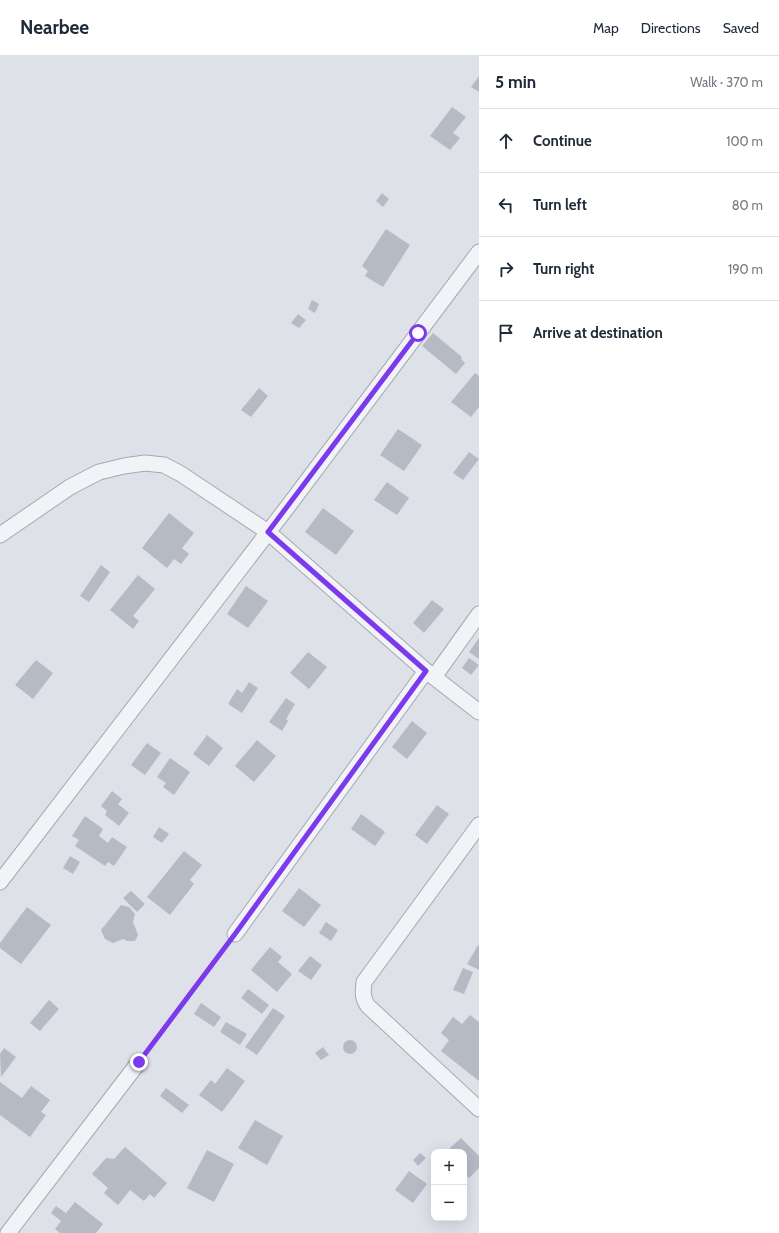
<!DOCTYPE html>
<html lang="en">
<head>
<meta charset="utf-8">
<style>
  :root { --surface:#fff; --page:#f6f6f7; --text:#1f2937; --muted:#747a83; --line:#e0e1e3 }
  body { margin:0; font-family:Cabin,sans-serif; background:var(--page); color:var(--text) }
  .controls { position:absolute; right:12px; bottom:12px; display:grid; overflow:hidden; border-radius:8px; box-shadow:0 4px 16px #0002 }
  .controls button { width:36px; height:36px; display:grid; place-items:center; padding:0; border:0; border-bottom:1px solid var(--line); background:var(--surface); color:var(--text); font:20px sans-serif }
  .stop { position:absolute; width:12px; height:12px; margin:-9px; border:3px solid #7c3aed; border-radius:50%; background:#fff }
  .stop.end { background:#7c3aed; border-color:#fff; box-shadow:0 1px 4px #0008 }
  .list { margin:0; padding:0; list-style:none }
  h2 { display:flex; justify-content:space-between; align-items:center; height:52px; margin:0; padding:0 16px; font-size:17px }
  h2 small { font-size:13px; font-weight:400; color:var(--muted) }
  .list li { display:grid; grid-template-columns:26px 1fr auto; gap:12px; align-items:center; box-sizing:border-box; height:64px; padding:0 16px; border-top:1px solid var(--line) }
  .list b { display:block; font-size:15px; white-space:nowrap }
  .list em { font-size:13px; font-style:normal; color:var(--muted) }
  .icon { flex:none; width:22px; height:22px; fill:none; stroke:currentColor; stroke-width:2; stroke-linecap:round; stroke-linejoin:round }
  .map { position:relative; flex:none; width:479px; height:1177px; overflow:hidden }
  header { display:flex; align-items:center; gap:24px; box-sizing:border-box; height:56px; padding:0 20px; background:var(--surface); border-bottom:1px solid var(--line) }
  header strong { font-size:19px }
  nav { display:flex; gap:22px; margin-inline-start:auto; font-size:14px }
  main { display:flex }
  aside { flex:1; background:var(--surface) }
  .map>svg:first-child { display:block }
  .building { fill:#b6bac5 }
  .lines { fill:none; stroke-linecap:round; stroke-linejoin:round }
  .street-casing { stroke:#a4a8b2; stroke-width:17 }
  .path { stroke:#b9bcc3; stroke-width:2.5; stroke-dasharray:3 3; stroke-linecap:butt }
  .street { stroke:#f1f3f6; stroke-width:15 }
  .route { stroke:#7c3aed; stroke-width:5 }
</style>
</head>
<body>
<header>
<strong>Nearbee</strong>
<nav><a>Map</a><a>Directions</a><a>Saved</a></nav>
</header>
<main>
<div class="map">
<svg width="479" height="1177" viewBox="0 0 479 1177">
  <rect width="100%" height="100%" fill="#dfe1e8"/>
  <!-- building -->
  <g class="building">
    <polygon points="479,20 479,36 471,31"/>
    <polygon points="452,51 466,61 453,77 460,82 450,94 430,80"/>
    <polygon points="382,137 389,143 383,151 376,145"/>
    <polygon points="386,173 410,189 383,231 365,220 368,215 362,210"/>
    <polygon points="312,244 319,248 315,257 308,253"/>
    <polygon points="298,258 306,264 299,272 291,267"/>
    <polygon points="433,277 462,301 461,303 465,307 456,318 422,290"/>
    <polygon points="475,317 479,320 479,351 471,361 451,346"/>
    <polygon points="259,332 268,340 251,361 241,354"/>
    <polygon points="398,373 422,389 404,415 380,399"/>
    <polygon points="469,396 479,403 463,424 453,417"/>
    <polygon points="387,426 409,442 397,459 374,444"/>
    <polygon points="323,452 354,475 336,499 305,476"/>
    <polygon points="169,457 194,477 182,492 189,498 181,508 174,503 167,512 142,492"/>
    <polygon points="101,509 110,516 89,546 80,540"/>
    <polygon points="138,519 155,533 133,560 139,565 133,573 110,554"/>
    <polygon points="246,530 268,545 248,572 227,558"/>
    <polygon points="432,544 444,553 424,577 413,567"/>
    <polygon points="479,582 479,603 469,596"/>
    <polygon points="308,596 327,611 309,633 290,617"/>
    <polygon points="469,602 479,609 471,619 462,612"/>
    <polygon points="36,604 53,617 33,643 15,629"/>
    <polygon points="249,626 258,632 242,657 228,648 237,633 242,637"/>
    <polygon points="286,642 295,648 286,663 288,665 282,675 269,666"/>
    <polygon points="412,665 427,677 407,703 392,691"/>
    <polygon points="207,679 223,692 209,710 193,698"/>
    <polygon points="257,684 276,700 254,726 235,710"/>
    <polygon points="147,687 161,697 145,719 131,709"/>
    <polygon points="170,702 190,716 174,739 163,731 166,727 157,721"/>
    <polygon points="112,735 122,743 118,748 129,757 119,770 105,759 107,755 101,750"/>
    <polygon points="437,749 449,758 427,788 415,779"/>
    <polygon points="361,758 385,776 375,790 351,773"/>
    <polygon points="85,760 103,773 99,780 108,787 112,781 127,791 114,810 108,806 105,810 75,790 79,784 72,780"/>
    <polygon points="159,771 169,778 162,787 153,781"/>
    <polygon points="184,795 202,809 190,824 194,828 170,859 147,841"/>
    <polygon points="70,800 80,806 73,818 63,812"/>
    <polygon points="299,832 321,849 304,871 282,855"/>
    <polygon points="131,835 145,848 137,856 123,842"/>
    <polygon points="121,849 129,851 135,858 133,866 138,879 135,885 127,885 123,883 113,887 105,883 101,874"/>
    <polygon points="27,851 51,869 21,908 0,892 0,887"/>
    <polygon points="326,866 338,874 331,885 319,877"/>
    <polygon points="478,889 479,890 479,914 467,908"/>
    <polygon points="270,891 282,901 278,906 292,918 277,936 251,914"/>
    <polygon points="310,900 322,909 311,924 298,915"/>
    <polygon points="463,912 473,916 464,938 453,934"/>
    <polygon points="248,933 269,949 262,958 241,942"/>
    <polygon points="49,944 59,953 40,975 30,967"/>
    <polygon points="201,947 221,961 214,971 194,958"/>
    <polygon points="273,952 285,960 257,999 245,991"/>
    <polygon points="470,959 479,966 479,1025 441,995 449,984 441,977 453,961 462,968"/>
    <polygon points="226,966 247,978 240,989 220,976"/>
    <circle cx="350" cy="991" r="7"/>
    <polygon points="323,991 329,999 321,1004 315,997"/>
    <polygon points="4,992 16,1001 1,1021 0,998"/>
    <polygon points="227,1012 245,1025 222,1056 199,1039 211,1024 215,1028"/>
    <polygon points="0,1026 22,1042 31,1030 50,1044 41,1056 46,1059 30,1081 0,1059"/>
    <polygon points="166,1032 189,1049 182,1057 160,1040"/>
    <polygon points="255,1064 283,1080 267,1109 238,1092"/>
    <polygon points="461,1082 479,1100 479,1112 469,1122 464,1117 464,1096 454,1096 450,1092"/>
    <polygon points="125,1091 167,1127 154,1142 150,1138 144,1145 130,1134 118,1149 104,1137 108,1132 92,1118 106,1102 114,1103"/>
    <polygon points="207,1094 234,1108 214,1146 187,1132"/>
    <polygon points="420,1097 426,1102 418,1110 413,1104"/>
    <polygon points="409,1115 427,1128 413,1147 395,1134"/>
    <polygon points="75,1146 103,1168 96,1177 60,1177 55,1173 61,1165 51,1157 56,1150 66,1157"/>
  </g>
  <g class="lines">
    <!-- street casing -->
    <g class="street-casing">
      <g id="street">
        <polyline points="0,479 70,431 99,416 124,410 145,407 164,409 181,418 268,476 426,615 479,656"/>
        <polyline points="434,621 479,558"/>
        <path d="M479,769L364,926C363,936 362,942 368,950L479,1053"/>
        <polyline points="0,826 289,449 479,196"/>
        <polyline points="235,878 426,615"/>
        <polyline points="8,1177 139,1006"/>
      </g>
    </g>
    <!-- path -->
    <polyline class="path" points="148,995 226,890"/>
    <!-- street -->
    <use href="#street" class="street"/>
  </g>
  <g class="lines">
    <!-- route -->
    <polyline class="route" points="139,1006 235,878 426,615 268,476 418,277"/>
  </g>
</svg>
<div class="controls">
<button>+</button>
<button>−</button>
</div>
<div class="stop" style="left:418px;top:277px"></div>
<div class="stop end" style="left:139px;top:1006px"></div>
</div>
<aside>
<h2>5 min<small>Walk · 370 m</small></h2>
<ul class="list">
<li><svg class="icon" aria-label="ahead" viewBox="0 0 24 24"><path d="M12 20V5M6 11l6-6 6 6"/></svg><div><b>Continue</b></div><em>100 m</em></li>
<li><svg class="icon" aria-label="left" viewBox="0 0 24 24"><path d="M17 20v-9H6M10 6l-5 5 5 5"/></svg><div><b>Turn left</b></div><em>80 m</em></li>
<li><svg class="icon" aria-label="right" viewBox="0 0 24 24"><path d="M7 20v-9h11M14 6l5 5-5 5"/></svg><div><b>Turn right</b></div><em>190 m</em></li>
<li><svg class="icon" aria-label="arrive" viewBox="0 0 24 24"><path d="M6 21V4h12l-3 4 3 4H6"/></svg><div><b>Arrive at destination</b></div></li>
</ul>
</aside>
</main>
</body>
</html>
